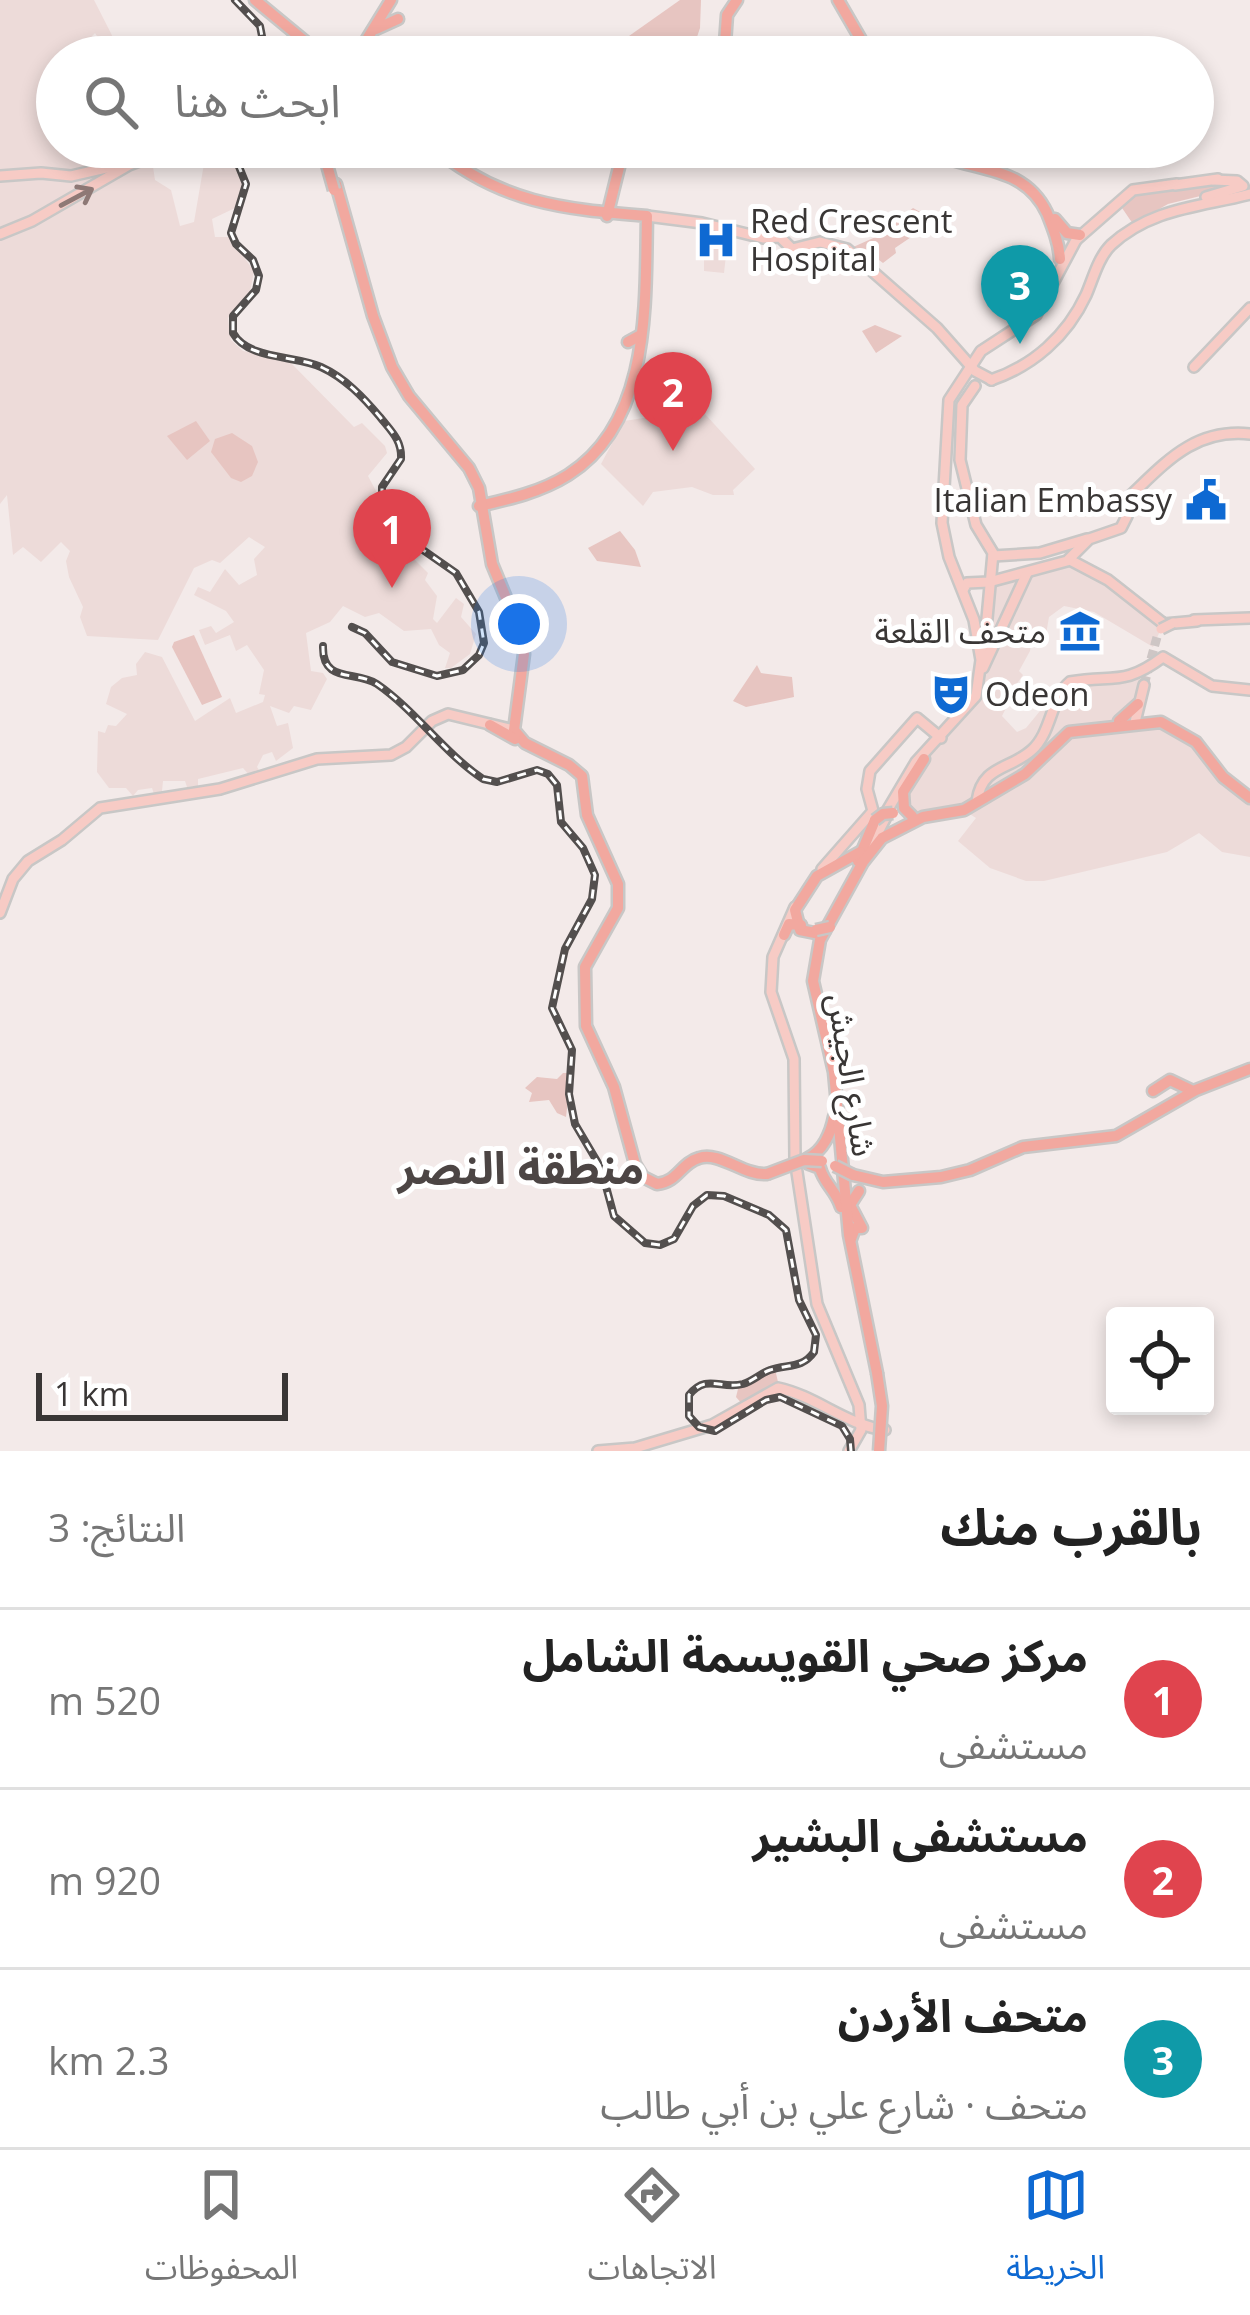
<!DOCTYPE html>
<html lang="ar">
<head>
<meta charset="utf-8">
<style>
  :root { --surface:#fff; --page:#f2f2f2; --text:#222; --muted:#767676; --line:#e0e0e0; --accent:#0e69d2 }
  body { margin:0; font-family:"Open Sans","Noto Sans Arabic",sans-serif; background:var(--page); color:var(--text); direction:rtl }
  .controls { position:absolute; right:36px; bottom:36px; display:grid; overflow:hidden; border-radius:12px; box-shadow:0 6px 18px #0003 }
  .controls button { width:108px; height:108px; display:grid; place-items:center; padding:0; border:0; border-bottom:3px solid var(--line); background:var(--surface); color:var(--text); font:60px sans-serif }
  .scale { position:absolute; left:36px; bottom:30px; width:252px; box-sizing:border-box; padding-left:12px; border:6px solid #393635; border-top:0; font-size:33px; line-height:42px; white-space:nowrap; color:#393635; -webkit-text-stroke:9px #fff; paint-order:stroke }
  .you { position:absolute; left:519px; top:624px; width:42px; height:42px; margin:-30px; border:9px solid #fff; border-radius:50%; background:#1a73e8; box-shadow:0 0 0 18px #1a73e833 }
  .badge { display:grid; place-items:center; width:78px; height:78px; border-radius:50%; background:var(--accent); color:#fff; font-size:39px; font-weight:700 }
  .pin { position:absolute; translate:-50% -99px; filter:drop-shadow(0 3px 6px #0008) }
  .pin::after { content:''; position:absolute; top:63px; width:42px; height:36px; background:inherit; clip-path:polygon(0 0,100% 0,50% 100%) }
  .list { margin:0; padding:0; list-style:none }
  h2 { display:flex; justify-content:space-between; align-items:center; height:156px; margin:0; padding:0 48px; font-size:51px }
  h2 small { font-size:39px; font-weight:400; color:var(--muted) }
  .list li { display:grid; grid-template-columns:78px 1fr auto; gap:36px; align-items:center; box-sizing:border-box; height:180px; padding:0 48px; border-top:3px solid var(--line) }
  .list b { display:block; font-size:45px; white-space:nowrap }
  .list p { margin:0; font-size:39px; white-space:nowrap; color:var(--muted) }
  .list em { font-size:39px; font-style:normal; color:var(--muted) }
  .icon { flex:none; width:66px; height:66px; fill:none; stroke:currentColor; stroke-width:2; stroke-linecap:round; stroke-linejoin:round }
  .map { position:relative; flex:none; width:1250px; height:1451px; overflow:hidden; direction:ltr }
  .search { position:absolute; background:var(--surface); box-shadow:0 6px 18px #0003; left:36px; right:36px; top:36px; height:132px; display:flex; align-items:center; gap:30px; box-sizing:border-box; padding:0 42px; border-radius:66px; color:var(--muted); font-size:45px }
  .sheet { height:696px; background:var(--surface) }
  nav { display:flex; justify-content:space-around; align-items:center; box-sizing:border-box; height:168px; border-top:3px solid var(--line); background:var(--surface); font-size:33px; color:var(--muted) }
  nav a { display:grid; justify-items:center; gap:6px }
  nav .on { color:var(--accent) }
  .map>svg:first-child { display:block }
  .built { fill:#eddbd9 }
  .green { fill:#e7c5c1 }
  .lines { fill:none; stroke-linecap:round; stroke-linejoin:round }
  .major-tunnel { stroke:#cec6c5; stroke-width:9; stroke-dasharray:9 4.5; stroke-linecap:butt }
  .major-casing { stroke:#c8c7c6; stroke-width:14 }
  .highway-casing { stroke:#c8c7c6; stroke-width:15 }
  .major { stroke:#f7cbc5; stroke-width:9 }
  .highway { stroke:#f2a89f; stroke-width:10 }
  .rail-casing { stroke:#534f4e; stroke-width:8 }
  .rail { stroke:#fff; stroke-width:3; stroke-dasharray:9; stroke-linecap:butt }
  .major-bridge-casing { stroke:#c8c7c6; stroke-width:14; stroke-linecap:butt }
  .highway-bridge-casing { stroke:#c8c7c6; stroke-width:15; stroke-linecap:butt }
  .major-bridge { stroke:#f7cbc5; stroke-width:9 }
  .highway-bridge { stroke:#f2a89f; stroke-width:10 }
  .oneway { stroke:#8e7976 }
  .labels { text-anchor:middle; stroke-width:10; stroke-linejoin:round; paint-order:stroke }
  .poi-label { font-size:33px; fill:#393635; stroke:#fff; text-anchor:start }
  .street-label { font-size:33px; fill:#393635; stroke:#fff }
  .district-label { font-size:45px; font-weight:bold; fill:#4c4544; stroke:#fff }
</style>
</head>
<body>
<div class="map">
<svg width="1250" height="1451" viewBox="0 0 1250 1451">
  <rect width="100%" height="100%" fill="#f3eae9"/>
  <!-- built -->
  <g class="built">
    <polygon points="0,0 94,0 123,57 85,57 84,54 102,44 95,33 73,57 57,57 57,147 150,147 155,180 171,190 180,226 194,222 206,152 211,147 229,147 244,181 240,198 235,208 212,219 215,237 229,237 254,271 250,292 228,318 231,340 243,351 288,360 354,427 362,423 385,446 387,453 368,476 376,491 376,505 360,527 389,552 403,548 428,573 425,580 437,596 433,619 437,623 456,598 464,604 461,617 476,634 470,654 451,668 445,668 450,653 439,645 431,629 404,631 379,613 365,617 343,606 330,622 306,633 311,671 323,673 327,679 311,710 294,706 289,713 270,706 277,726 288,723 293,748 276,761 272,752 263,755 257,767 261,773 251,777 243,768 198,779 198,786 187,787 185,781 163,781 162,791 154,794 152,788 138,790 133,796 126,788 109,788 97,772 98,731 105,733 108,725 116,726 127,714 106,704 111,687 122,678 137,675 136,664 145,652 162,657 195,721 230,698 236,713 263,702 265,695 259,694 264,670 247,645 236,651 230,635 205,645 199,630 211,626 216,633 234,622 226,611 194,595 198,587 210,592 225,569 239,585 257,575 254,559 265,547 249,537 220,563 212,560 194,568 158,640 87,636 80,617 83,607 69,577 66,561 70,551 61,542 41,562 23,547 13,555 7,495 0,504"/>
    <polygon points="704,224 729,229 724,273 704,271"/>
    <polygon points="685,392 755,469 733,490 734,495 713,495 692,487 653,492 643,506 601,464 624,421 670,414"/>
    <polygon points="1073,564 1111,585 1163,624 1153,647 1094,612 1064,606 1049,617 1045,640 1032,637 1030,651 1019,671 1023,675 1005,701 1008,704 1002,716 1017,732 1026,728 1058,689 1069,683 1141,673 1140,690 1127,713 1132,724 1155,720 1191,738 1221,775 1250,797 1250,857 1222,852 1199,833 1167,852 1044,881 1026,881 990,868 958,841 976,818 957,806 916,812 908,809 904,792 927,757 981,698 993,581"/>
  </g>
  <!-- green -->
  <g class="green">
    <polygon points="680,0 701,0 700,28 693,49 647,44 629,36"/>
    <polygon points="1221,183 1241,186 1168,204 1133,224 1120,205 1142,192"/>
    <polygon points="913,208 924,214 923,229 895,248 896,253 883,263 879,260 870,266 851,248 880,235"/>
    <polygon points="875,325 902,336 876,353 862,331"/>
    <polygon points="196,421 210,441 187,460 167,436"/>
    <polygon points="232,433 252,446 258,462 252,476 241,482 231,478 211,452 215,439"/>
    <polygon points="620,531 635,550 641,567 597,561 588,548"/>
    <polygon points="194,635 222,697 202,705 172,647 174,642"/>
    <polygon points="757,665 761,673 792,677 794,697 746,707 733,701"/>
    <polygon points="563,1073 571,1073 566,1117 557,1113 549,1100 529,1102 532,1093 525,1088 537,1077 557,1079"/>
    <polygon points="775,1369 778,1382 743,1405 736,1397 738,1389 721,1386 746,1384"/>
  </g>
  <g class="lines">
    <!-- major-tunnel -->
    <polyline class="major-tunnel" points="1144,685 1157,637"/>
    <!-- major casing -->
    <g class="major-casing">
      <g id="major">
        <polyline points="275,147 278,156 283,159 323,147"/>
        <polyline points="0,176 41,173 71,176 128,163"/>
        <polyline points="1175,185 1218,179"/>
        <polyline points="1206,197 1243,186 1237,181 1213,180"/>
        <polyline points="647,216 702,223 763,238 780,237 792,249 820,242 847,249 937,328 975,371 992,380"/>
        <polyline points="0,234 32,221 129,165 177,147"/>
        <polyline points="1077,239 1133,190 1177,184"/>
        <polyline points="1194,367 1250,308"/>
        <path d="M991,380C1033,366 1067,336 1086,295C1093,279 1098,258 1111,245C1151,208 1200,207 1250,194"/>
        <polyline points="975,386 962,405 960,460 976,525 993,553 984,651"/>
        <polyline points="993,556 1040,553 1087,539"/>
        <polyline points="1070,560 1108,580 1164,624 1197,621"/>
        <path d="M963,590L967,583L989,582L1067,561L1089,539L1121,528L1127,516L1128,498C1165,463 1194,428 1250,434"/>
        <polyline points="1194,620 1250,618"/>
        <polyline points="983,668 1027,573"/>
        <polyline points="1135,722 1144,685"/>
        <path d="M977,801C982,765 1010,770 1032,750C1052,732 1050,699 1070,682C1112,674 1123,687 1163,657L1212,686L1250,690"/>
        <polyline points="884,816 916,762 976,696 981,660 974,620 949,557 942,523 949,400 981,351 1036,315 1076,240"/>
        <polyline points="870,848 887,815"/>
        <polyline points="822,869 873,811 867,789 870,771 917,718 941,738"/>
        <polyline points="795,907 773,957 771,992 794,1059 795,1159 817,1304 859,1405 861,1430 849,1451"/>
        <polyline points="0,913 13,879 28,861 62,840 100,808 220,789 317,759 391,755 406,747 432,721 448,714 514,730"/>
        <path d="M598,1451L635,1448L712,1425L778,1388C816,1396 846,1425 885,1430"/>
      </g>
    </g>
    <!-- highway casing -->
    <g class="highway-casing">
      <g id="highway">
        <polyline points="255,0 324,57"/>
        <polyline points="838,0 871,57"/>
        <polyline points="376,29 398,19"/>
        <polyline points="356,57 391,0"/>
        <polyline points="724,57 727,15 737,0"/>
        <polyline points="312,147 317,147"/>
        <path d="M433,147C500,203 562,209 647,216C645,302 652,422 568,475C541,492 510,499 479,506"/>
        <path d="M923,147C965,174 1022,160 1047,213C1053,228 1059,243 1060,259"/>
        <path d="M336,184L373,316L392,367L409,396L469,468L479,488L492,564L519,629L524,654L514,730L525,743L569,765L582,776L587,815L618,884V908L585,967L586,1026L614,1087L635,1164L643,1177L657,1184C678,1182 681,1163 699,1158C720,1151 744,1176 767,1174"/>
        <polyline points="607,216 624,147"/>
        <polyline points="1055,219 1067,233 1080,235"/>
        <polyline points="628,342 639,336"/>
        <polyline points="1119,721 1138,704"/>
        <polyline points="490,725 515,739"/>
        <polyline points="912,816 904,808 903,792 924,759"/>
        <polyline points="858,861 875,820"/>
        <polyline points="820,934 800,930 795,910 817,876 860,852"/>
        <polyline points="784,935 789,924 801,925"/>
        <polyline points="1153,1091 1170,1080 1193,1091"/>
        <path d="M808,1158C823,1151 831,1133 834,1117"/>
        <path d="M809,1164L820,1168C824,1184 836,1190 841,1207"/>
        <polyline points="853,1175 883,1182 941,1177 970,1170 1023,1147 1116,1136 1196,1090 1250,1069"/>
        <polyline points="851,1239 855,1228 862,1228 850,1205 859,1191"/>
        <polyline points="877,1373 849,1235 834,1072 813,981 820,940 863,862 882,838 923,817 964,810 1025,774 1069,732 1161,722 1196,742 1223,777 1250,798"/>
      </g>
    </g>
    <!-- major -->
    <use href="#major" class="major"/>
    <!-- highway -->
    <use href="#highway" class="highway"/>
    <!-- rail casing -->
    <g class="rail-casing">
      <g id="rail">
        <polyline points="235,0 260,26 266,57"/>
        <path d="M231,147L246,184L231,233L236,244L253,260L259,276L256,290L233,316V333C248,360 295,355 321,367C345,378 363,397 380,417C391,431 402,440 401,459L382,487V506L423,550L456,573L479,612L484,643L479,655L463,670L437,676L392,662L365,633L352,627"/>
        <path d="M323,646C322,684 356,670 377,684C416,711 444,753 483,779L497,782L537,770L548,774L557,785L561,822L583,848L595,875L592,899L565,949L552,1008L572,1050L569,1094L575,1124L601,1168L614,1216L645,1243L660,1245L674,1239L693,1206L707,1195L724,1196L769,1215L786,1230L799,1300L816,1335L814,1352C802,1369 788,1364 770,1370C761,1373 753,1381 743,1384C721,1390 707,1373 689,1395V1416L699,1427L715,1431L766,1400L780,1397L842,1426L850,1439L851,1451"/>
      </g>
    </g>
    <!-- rail -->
    <use href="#rail" class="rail"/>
    <!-- major-bridge casing -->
    <g class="major-bridge-casing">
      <polyline id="major-bridge" points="1161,629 1173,623"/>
    </g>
    <!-- highway-bridge casing -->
    <g class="highway-bridge-casing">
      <g id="highway-bridge">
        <polyline points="322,147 334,190"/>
        <polyline points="875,820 883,814 893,813"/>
        <polyline points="816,930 830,927"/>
        <polyline points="835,1166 853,1175"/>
        <polyline points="767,1174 804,1160 822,1161"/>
        <polyline points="877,1373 882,1406 879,1451"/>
      </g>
    </g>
    <!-- major-bridge -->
    <use href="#major-bridge" class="major-bridge"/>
    <!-- highway-bridge -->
    <use href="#highway-bridge" class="highway-bridge"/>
  </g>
  <!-- one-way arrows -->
  <defs><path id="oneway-shaft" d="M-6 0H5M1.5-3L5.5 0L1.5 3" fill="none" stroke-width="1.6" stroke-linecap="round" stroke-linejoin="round" transform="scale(3)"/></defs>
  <use class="oneway" href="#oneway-shaft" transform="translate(77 197) rotate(-28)"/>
  <!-- icons -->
  <defs>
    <g id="hospital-bare" transform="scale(3.24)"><path d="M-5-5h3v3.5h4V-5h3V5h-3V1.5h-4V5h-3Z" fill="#0e69d2" stroke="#fff" stroke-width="2.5" paint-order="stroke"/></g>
    <g id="civic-bare" transform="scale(3.24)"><path d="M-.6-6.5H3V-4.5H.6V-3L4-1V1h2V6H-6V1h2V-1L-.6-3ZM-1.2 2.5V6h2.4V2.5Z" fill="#0e69d2" stroke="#fff" stroke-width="2.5" paint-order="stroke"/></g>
    <g id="museum-bare" transform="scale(3.24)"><path d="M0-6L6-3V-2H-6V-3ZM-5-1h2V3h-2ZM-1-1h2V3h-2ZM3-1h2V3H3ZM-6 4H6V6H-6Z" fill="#0e69d2" stroke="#fff" stroke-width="2.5" paint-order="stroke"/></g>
    <g id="theatre-bare" transform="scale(3.24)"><path d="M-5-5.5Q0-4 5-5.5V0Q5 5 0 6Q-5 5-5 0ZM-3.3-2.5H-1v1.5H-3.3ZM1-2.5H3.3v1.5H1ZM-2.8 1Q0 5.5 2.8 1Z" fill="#0e69d2" stroke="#fff" stroke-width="2.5" paint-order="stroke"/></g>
  </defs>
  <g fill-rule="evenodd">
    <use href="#hospital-bare" x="716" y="240"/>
    <use href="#civic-bare" x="1206" y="500"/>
    <use href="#museum-bare" x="1080" y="631"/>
    <use href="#theatre-bare" x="951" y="694"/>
  </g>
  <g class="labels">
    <!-- poi labels -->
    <g class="poi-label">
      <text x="750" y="233">Red Crescent<tspan x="750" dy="38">Hospital</tspan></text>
      <text x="1172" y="512" text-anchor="end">Italian Embassy</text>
      <text x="1046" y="643" text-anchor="end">متحف القلعة</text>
      <text x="985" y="706">Odeon</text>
    </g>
    <!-- street labels -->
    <g class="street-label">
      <text transform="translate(852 1075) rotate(81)" y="12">شارع الجيش</text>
    </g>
    <!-- district labels -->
    <g class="district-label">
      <text x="521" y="1184">منطقة النصر</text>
    </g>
  </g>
</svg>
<div class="controls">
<button><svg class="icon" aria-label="locate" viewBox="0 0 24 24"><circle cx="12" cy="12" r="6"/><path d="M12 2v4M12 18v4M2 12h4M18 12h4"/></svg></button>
</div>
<div class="scale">1 km</div>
<div class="you"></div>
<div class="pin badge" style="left:392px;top:588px;background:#e0444e">1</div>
<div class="pin badge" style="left:673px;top:451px;background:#e0444e">2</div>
<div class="pin badge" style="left:1020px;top:344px;background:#0f9aa8">3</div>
<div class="search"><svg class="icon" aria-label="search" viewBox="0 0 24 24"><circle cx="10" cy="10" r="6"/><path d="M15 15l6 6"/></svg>ابحث هنا</div>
</div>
<section class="sheet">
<h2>بالقرب منك<small>النتائج: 3</small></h2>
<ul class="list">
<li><span class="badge" style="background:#e0444e">1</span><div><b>مركز صحي القويسمة الشامل</b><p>مستشفى</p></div><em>520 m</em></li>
<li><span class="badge" style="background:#e0444e">2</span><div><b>مستشفى البشير</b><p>مستشفى</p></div><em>920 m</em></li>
<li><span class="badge" style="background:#0f9aa8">3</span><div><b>متحف الأردن</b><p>متحف · شارع علي بن أبي طالب</p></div><em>2.3 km</em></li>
</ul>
</section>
<nav>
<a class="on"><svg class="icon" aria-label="map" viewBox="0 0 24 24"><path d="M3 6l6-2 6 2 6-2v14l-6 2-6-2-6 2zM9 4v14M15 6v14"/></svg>الخريطة</a>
<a><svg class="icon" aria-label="directions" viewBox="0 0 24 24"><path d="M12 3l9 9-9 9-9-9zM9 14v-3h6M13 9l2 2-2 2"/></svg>الاتجاهات</a>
<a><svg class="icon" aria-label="saved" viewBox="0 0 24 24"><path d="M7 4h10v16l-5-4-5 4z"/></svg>المحفوظات</a>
</nav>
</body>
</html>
